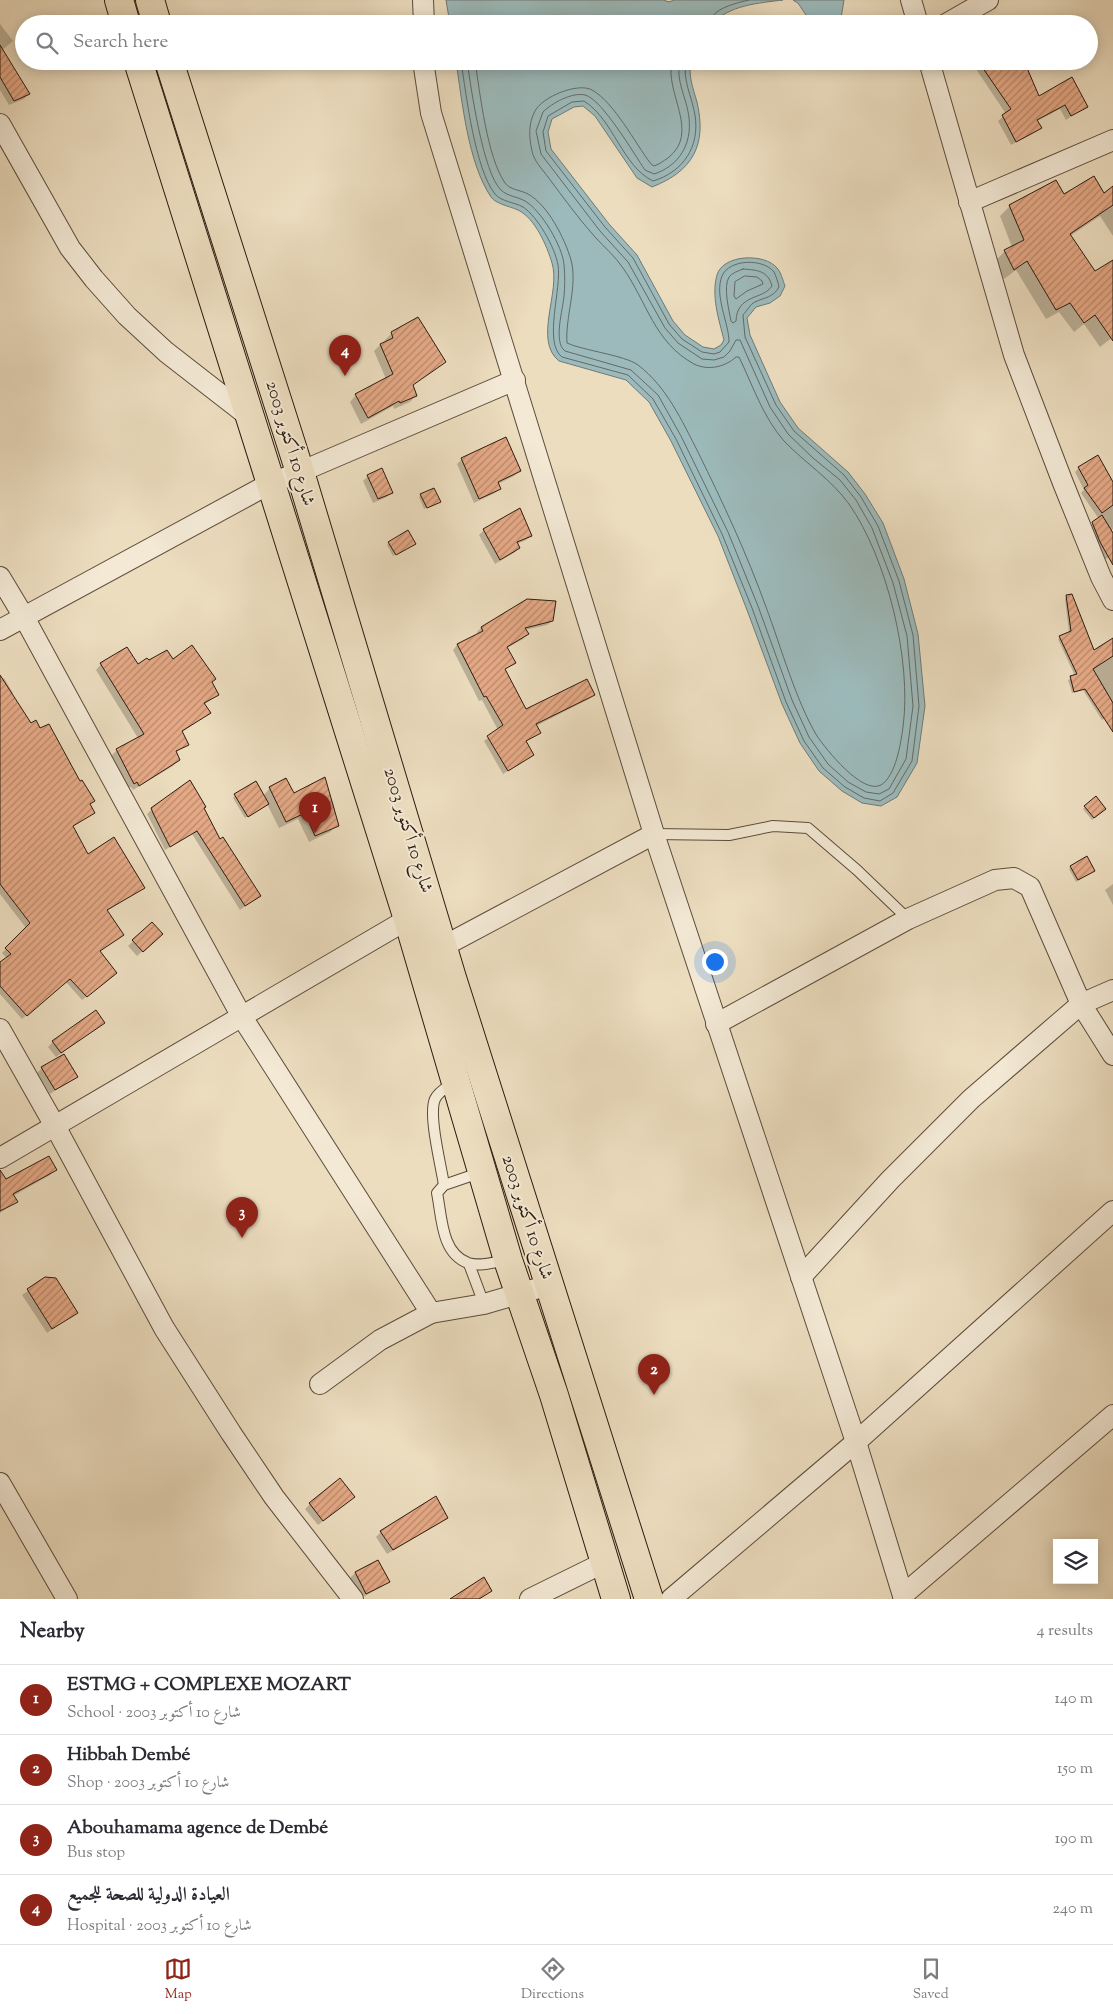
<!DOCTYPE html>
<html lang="en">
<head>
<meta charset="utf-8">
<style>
  :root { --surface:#fff; --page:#f2f2f3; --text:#2b2b33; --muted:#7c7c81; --line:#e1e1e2; --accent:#8f2418 }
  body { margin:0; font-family:"Sorts Mill Goudy",Amiri,serif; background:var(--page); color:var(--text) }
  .controls { position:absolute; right:15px; bottom:15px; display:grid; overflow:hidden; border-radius:0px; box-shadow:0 2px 12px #0003 }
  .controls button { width:45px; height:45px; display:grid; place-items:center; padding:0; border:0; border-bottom:1px solid var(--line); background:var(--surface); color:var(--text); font:25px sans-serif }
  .you { position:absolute; left:714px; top:961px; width:18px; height:18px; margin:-12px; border:4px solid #fff; border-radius:50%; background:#1a73e8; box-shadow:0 0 0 8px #1a73e833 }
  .badge { display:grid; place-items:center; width:32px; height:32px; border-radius:50%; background:var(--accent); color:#fff; font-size:16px; font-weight:700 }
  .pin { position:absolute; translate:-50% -41px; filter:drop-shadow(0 1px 2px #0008) }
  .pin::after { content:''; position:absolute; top:26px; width:18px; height:15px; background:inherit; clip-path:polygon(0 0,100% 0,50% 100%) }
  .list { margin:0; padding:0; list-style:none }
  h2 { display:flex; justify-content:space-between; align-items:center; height:65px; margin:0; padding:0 20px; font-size:21px }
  h2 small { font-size:16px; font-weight:400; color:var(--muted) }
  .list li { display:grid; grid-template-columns:32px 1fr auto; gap:15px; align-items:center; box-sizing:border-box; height:70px; padding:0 20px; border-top:1px solid var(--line) }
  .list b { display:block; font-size:19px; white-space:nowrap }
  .list p { margin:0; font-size:16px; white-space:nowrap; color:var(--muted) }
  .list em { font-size:16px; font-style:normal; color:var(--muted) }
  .icon { flex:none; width:28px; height:28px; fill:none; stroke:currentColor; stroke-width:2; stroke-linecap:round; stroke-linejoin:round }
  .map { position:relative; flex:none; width:1113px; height:1599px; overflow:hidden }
  .search { position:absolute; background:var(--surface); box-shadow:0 2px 12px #0003; left:15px; right:15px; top:15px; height:55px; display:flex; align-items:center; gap:12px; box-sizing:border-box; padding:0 18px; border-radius:28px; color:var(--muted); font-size:19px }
  .sheet { height:345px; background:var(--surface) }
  nav { display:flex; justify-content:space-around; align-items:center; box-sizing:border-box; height:70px; border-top:1px solid var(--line); background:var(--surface); font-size:14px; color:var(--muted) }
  nav a { display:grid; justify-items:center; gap:2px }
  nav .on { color:var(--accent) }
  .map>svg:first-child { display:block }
  .water { fill:#9cbabb; stroke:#6f7a77 }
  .shadow { fill:#0003 }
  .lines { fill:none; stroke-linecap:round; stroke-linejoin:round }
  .shore { stroke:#646a66; stroke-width:1 }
  .building { fill:url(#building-hatch); stroke:#2c1b10 }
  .service-casing { stroke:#5c4c3c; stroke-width:12 }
  .minor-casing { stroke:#5c4c3c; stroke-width:22 }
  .trunk-casing { stroke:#2c1b10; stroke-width:30 }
  .service { stroke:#f3e9d5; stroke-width:10 }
  .minor { stroke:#f3e9d5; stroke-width:20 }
  .trunk { stroke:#ecddbf; stroke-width:28 }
  .labels { text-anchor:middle; stroke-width:4; stroke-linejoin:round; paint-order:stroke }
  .street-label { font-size:18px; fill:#2c1b10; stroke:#f3e9d5 }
</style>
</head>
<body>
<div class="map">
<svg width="1113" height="1599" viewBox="0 0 1113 1599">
  <defs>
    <pattern id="building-hatch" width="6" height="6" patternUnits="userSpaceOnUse" patternTransform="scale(1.25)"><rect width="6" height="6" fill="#e5a986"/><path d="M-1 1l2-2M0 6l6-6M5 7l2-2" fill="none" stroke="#ba896c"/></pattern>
  </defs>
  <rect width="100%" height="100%" fill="#ecddbf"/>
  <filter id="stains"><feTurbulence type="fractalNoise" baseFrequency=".004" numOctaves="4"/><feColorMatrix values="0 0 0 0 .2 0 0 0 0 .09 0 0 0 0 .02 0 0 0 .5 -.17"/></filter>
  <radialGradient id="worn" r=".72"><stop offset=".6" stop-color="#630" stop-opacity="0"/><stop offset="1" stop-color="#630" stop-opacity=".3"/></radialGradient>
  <!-- water -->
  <g class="water">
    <path d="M446,0H663L669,2L674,0H783C759,3 729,5 712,24H450Z"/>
    <polygon points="793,0 844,0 840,24 812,24 798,3"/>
    <path d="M456,61H691C688,76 693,88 697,102C707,145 693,171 652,187L637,178L595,116L583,106L574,107L552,119L548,132L551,149L609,224L637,255L673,321L685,335L703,347L714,349L721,345L724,340C719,320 711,296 717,275C723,254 765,253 777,268C781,272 783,281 785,286L780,296L770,303L756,307L747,318L750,335L780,402L798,428L848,472L865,494L883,523L904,579L918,634L925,706L917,763L897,797L881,806L862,803L842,791L819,771L800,743L782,704L747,610L718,536L671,441L649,402L626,380L559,361C533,340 561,292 552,263C547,246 535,218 518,210C509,206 496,204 491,197C468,163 462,101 456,61Z"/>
  </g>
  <!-- shadow -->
  <g class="shadow">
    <polygon points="0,24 13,41 0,52"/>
    <polygon points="0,57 29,94 24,99 9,105 0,90"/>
    <polygon points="974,61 1033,61 1034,62 1026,70 1038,97 1086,106 1066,120 1060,109 1037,121 1040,128 1036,132 1011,145 998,121 1006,114 972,63"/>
    <polygon points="1113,187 1113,236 1100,216 1070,236 1095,272 1113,261 1113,337 1100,347 1084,324 1074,332 1059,312 1046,319 1016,270 1004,279 995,261 1005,251 1012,247 1000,216 1010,206 1064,196 1104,194"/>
    <polygon points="392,333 444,362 412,386 416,395 410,402 394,409 393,406 361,424 350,402 356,395 386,379 374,351 380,345 386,342 385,340"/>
    <polygon points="462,459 519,471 514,476 498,484 500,488 495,493 474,503 457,464"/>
    <polygon points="1079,468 1113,485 1113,529 1110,531 1113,536 1113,555 1104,560 1088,527 1099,519 1081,493 1084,490 1075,472"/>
    <polygon points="368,476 392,492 387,497 373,503 363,481"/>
    <polygon points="421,495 437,504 424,509 419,497"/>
    <polygon points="484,530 531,535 526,540 517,544 519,548 514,553 495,564 479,535"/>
    <polygon points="389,543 413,545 393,556 387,545"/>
    <polygon points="1067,596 1093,652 1113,642 1113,713 1102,720 1083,690 1072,693 1068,680 1075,676 1058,639 1069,633 1065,599"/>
    <polygon points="527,600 552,621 547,625 525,630 527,634 523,639 507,648 514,663 504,670 525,711 593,695 589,699 536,726 539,732 525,742 532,755 503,774 484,741 498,730 482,700 479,701 453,650 457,645 478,635 477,632 481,628"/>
    <polygon points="173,660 211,683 217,695 204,705 209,713 181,733 187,745 175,753 178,760 173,766 133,790 131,787 128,788 111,756 117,750 138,738 96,670 101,664 137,665 148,662"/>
    <polygon points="4,678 13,693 11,695 30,725 94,801 89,805 93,813 72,827 88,856 143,887 107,911 118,939 99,952 111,977 82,1000 66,982 22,1019 0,994 0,964 7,958 2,953 26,928 0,894 0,680"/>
    <polygon points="270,788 293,794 337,825 330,832 309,842 298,819 279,828 267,804 245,818 233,798 235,795 263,796"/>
    <polygon points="1096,798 1103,811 1092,820 1083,809"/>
    <polygon points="203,808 220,841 260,896 240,910 192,834 165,850 147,814 152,809"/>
    <polygon points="1071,867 1093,871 1076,882 1069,869"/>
    <polygon points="1113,884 1113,905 1105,890"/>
    <polygon points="152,923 157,939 137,956 128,946"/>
    <polygon points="98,1027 56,1057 48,1047 53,1042"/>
    <polygon points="42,1068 76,1077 50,1094 37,1073"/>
    <polygon points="55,1170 50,1175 13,1196 16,1202 0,1213 0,1183"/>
    <polygon points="46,1278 76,1312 47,1333 22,1295"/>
    <polygon points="348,1502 318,1525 305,1509 310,1504"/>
    <polygon points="446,1517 442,1522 387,1554 376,1537 381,1532"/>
    <polygon points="377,1561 388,1581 383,1586 361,1598 350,1578 355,1573"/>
  </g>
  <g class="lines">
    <!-- shore -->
    <g class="shore">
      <path d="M709,24C711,8 737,3 749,0"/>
      <path d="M461,61C466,94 475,169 495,194C502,202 514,202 523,207C537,216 555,247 558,265C562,288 543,343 562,357L628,375L653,399L676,439L722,534L752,608L786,702L804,741L823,768L845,787L864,798L880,801L893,793L912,761L919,706L913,635L899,581L878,526L861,497L844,475L794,431L776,405L745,337L743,315C747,311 750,304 755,302C765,297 773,298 779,287C778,282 776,276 774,272C763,258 729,259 722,276C714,296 729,323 729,342L720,352L714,354L702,352L682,339L669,324L633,258L605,227L546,151L543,132L548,116L572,102L584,101C614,120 622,166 653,181C683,172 700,147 695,115C692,97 682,79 686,61"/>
      <path d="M467,61C471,88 483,173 501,190C507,196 518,197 525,201C541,210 563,247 564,265C565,275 565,286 564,296C563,309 553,342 565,351L631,370L658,395L681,436L728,532L758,606L792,700L809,737L828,764L848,782L866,792L879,794L889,789L906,759L913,706L907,636L893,583L872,528L856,500L840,480L813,458L788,434L770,407L740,340H736L730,351L724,357L714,360L702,359L678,343L665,328L628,262L600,231L541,154L536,131L543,112C552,103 572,92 585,95C602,99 634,154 645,170L654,174C679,166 692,144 689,118C687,98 675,81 680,61"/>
      <path d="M475,61C480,93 487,157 505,183C510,190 521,190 528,194C548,205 565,239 571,260C578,286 565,317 567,343C585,351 624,355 638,365C667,387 682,421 698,452C723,503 747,554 766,607C781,647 796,701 817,736C826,749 862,795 881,785C896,776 901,742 903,727C912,661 887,558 849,504C831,479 805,463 784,441C763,417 753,386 739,357H736C725,367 708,371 694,364C654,342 647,302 623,268C615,256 604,247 595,237C578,218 563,197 548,177C542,169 534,161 532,151C529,137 528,124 535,111C542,97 578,82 592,90C614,102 635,143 651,164L654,166C660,164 663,161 668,158C701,132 664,93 672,61"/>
      <path d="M743,269C758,270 768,271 772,286C763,300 737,294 736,321L733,323L731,321C729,310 723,287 729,277C732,273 738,271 743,269Z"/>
      <polygon points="745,276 757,277 762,281 763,284 747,291 736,299 734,296 735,282"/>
    </g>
  </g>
  <!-- building -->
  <g class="building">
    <polygon points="0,45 30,94 14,101 0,77"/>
    <polygon points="978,61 1024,61 1039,96 1072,77 1088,107 1071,116 1065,105 1037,120 1042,128 1016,142 1002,115 1011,109"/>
    <polygon points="1094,176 1104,193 1113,186 1113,205 1070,234 1095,271 1113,260 1113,341 1095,315 1084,323 1070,303 1056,310 1027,261 1014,270 1004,250 1024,240 1009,205 1056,180 1064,194"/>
    <polygon points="418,317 446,362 413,385 417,396 400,403 399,401 368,418 355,394 393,374 380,344 393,338 391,332"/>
    <polygon points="506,437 521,471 498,482 501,489 479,499 461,458"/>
    <polygon points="1098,455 1113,482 1113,505 1102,513 1084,488 1088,485 1078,467"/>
    <polygon points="382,468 393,493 378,499 367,475"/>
    <polygon points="434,488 441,502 427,508 420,494"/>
    <polygon points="520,508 532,536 517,542 520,548 500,560 483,529"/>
    <polygon points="1102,515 1113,533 1113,565 1100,542 1092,522"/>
    <polygon points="408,530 416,544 396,555 388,542"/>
    <polygon points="1072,594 1094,650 1113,638 1113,656 1093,669 1113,703 1113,732 1085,689 1074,692 1070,676 1077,674 1059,636 1071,631 1066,595"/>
    <polygon points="527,599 556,601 553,621 525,628 529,634 507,647 516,663 505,669 526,709 587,679 595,695 536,724 541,733 526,741 534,755 508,771 487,736 503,725 486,696 484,697 457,644 483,631 481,627"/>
    <polygon points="192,645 216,679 212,682 219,695 204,703 211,713 182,731 189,745 176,751 180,760 139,786 137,782 134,784 116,749 144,734 100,663 127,647 138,664 147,658 149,660 167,650 173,659"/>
    <polygon points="0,675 31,723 36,720 40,728 49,724 80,781 82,780 95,801 90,804 95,813 73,826 88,854 114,837 145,888 107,910 124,935 100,951 117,973 87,997 70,979 27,1016 0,986 0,962 11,954 5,948 30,923 0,884"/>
    <polygon points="325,777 339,826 315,836 305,813 286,822 269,787 286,778 294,793"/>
    <polygon points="190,780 206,807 204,808 220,839 223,837 261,896 245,906 197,831 170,847 153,813 151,808"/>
    <polygon points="256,781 269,804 248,817 234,794"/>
    <polygon points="1096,796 1106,809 1094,818 1084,806"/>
    <polygon points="1087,856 1095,871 1078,880 1070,866"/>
    <polygon points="152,922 163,934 143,952 132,940"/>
    <polygon points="96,1010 105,1023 61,1053 52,1041"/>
    <polygon points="64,1054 78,1077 55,1090 41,1067"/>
    <polygon points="49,1156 57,1170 13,1194 18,1202 0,1211 0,1170 6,1179"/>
    <polygon points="45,1277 56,1278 78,1313 52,1329 27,1289"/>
    <polygon points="340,1478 355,1497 323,1521 309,1503"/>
    <polygon points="436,1496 448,1518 393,1550 380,1531"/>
    <polygon points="378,1560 390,1582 366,1594 355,1572"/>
    <polygon points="484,1577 492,1591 479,1599 450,1599"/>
  </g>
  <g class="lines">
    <!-- service casing -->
    <g class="service-casing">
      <g id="service">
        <polyline points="654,834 729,835 773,826 808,828 857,870 908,919"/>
        <path d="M482,1172L444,1185L437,1193C442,1217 441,1253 468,1263C480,1267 495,1262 507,1260"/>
        <path d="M444,1185C441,1165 428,1115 435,1099C438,1092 447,1087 453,1083"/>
        <polyline points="469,1264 484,1304"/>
      </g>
    </g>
    <!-- minor casing -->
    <g class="minor-casing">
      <g id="minor">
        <polyline points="423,0 424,24"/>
        <polyline points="911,0 918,24"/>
        <polyline points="946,24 988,0"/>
        <polyline points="423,61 431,113 654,834 856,1442 904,1599"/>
        <polyline points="929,61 1014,355 1063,483 1101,577 1113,600"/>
        <polyline points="0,124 70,248 94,279 127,316 166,352 251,418"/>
        <polyline points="969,202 1113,140"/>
        <polyline points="0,577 24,617 242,1017 431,1313 484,1304 549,1285"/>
        <polyline points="0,630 271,483 300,472 515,380"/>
        <polyline points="444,946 654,834"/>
        <polyline points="716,1024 908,919 995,880 1014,878 1030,887 1081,1004 1113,1055"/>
        <polyline points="0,1029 55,1126 164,1328 231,1433 274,1497 353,1599"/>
        <polyline points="0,1158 408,919"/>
        <polyline points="801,1277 890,1180 971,1099 1081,1004 1113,990"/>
        <polyline points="320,1384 380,1340 431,1313"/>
        <polyline points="0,1483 67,1599"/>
        <polyline points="903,1595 1113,1415"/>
        <polyline points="530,1599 605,1562"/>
        <polyline points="671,1599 856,1442 1113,1211"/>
      </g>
    </g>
    <!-- trunk casing -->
    <g class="trunk-casing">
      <g id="trunk">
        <polyline points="119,0 126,24"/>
        <polyline points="150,0 157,24"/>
        <polyline points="138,61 408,919 508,1260 554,1395 616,1599"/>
        <polyline points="169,61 300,472 452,978 649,1599"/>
      </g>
    </g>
    <!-- service -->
    <use href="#service" class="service"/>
    <!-- minor -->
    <use href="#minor" class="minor"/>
    <!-- trunk -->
    <use href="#trunk" class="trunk"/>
  </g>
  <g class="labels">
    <!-- street labels -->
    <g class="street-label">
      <text transform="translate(291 443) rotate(73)" y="6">شارع 10 أكتوبر 2003</text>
      <text transform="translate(409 830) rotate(73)" y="6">شارع 10 أكتوبر 2003</text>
      <text transform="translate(528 1217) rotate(72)" y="6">شارع 10 أكتوبر 2003</text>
    </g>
  </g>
  <rect width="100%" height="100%" filter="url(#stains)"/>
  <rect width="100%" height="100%" fill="url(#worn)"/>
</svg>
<div class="controls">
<button><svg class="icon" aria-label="layers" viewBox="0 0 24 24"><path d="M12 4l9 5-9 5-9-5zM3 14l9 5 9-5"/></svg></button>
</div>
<div class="you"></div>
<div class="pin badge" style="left:315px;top:833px">1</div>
<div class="pin badge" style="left:654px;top:1395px">2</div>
<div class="pin badge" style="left:242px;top:1238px">3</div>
<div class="pin badge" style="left:345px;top:376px">4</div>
<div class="search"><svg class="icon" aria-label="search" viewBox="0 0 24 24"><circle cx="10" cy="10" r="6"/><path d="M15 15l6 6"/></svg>Search here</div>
</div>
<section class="sheet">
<h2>Nearby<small>4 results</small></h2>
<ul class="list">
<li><span class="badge">1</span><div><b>ESTMG + COMPLEXE MOZART</b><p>School · شارع 10 أكتوبر 2003</p></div><em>140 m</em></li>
<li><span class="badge">2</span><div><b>Hibbah Dembé</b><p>Shop · شارع 10 أكتوبر 2003</p></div><em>150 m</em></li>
<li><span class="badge">3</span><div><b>Abouhamama agence de Dembé</b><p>Bus stop</p></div><em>190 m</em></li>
<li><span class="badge">4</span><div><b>العيادة الدولية للصحة للجميع</b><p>Hospital · شارع 10 أكتوبر 2003</p></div><em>240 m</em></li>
</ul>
</section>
<nav>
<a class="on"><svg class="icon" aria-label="map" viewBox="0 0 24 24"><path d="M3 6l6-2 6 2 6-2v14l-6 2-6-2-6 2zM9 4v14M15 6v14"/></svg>Map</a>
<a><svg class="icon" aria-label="directions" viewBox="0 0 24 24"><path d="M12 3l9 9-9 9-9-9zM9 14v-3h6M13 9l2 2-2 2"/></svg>Directions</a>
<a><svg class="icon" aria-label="saved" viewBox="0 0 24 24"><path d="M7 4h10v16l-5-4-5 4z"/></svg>Saved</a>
</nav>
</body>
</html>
